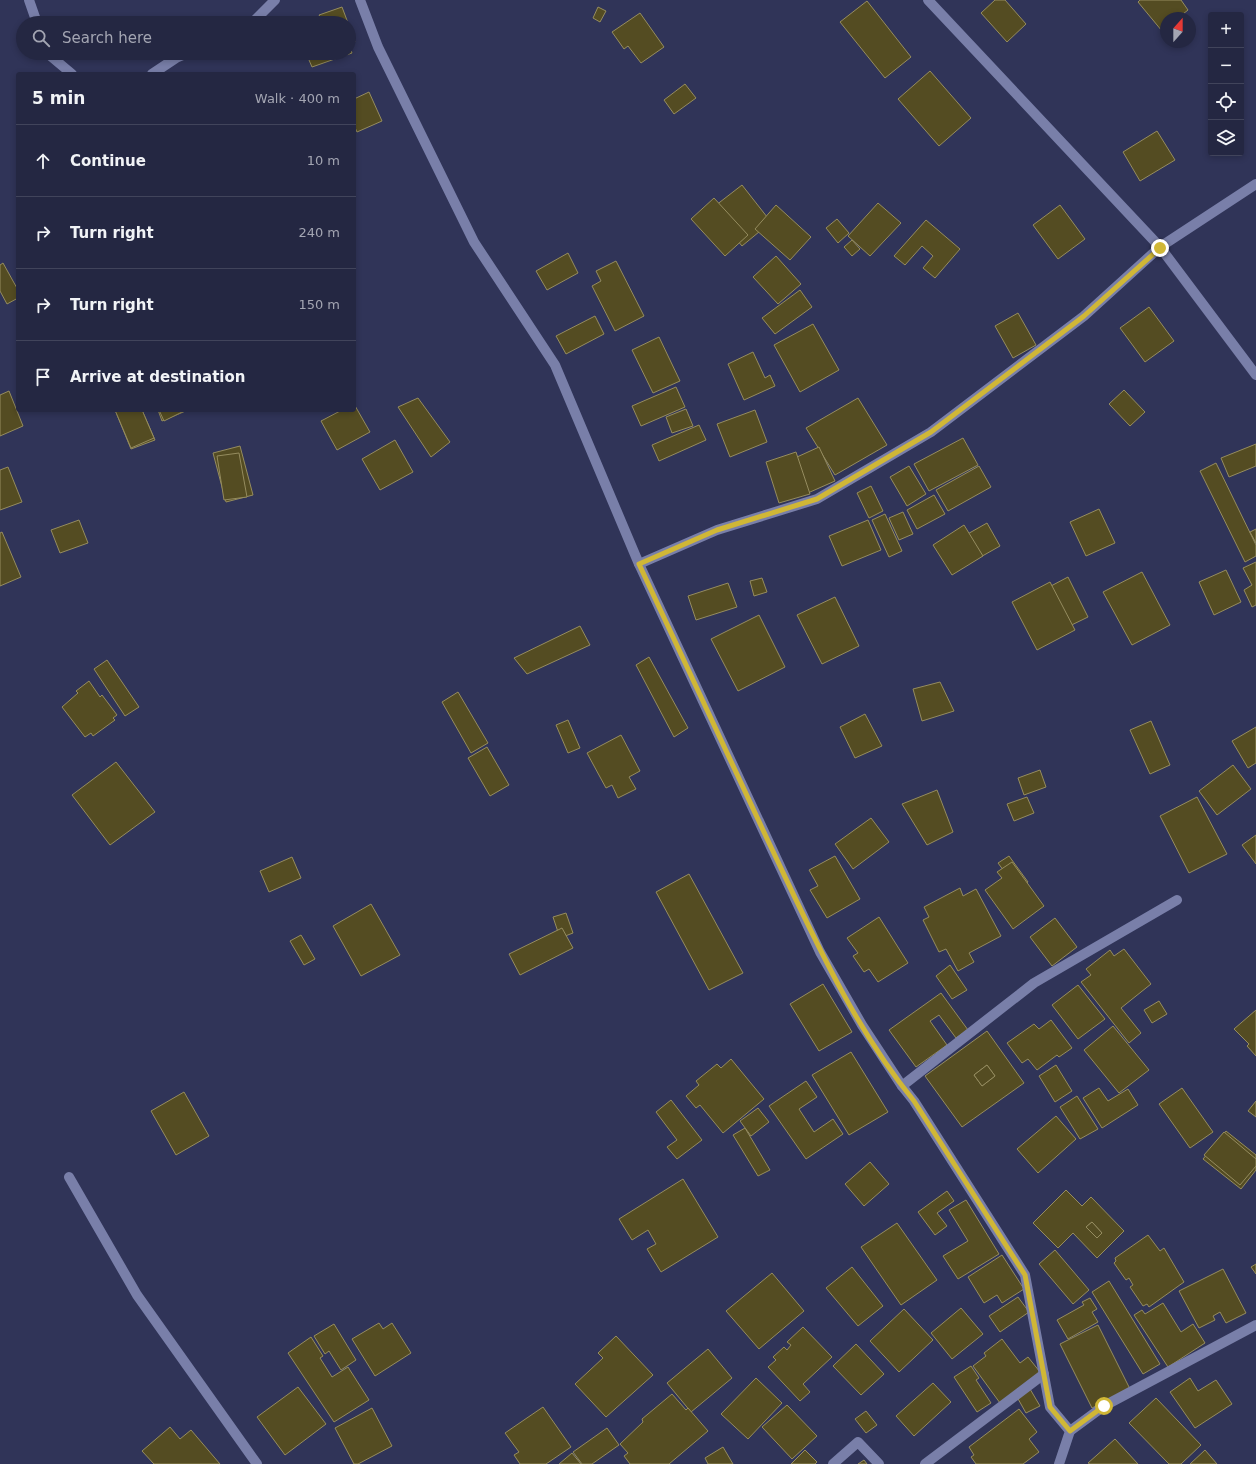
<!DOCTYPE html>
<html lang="en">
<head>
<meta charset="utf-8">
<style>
  :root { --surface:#242742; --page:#2c2f49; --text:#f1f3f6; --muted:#a3a5b2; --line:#41445b }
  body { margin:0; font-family:"DejaVu Sans",sans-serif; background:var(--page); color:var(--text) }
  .controls { position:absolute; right:12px; top:12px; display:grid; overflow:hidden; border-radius:4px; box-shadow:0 2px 6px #0003 }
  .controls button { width:36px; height:36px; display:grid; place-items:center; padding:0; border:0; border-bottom:1px solid var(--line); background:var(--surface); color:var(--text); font:20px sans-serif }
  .compass { position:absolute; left:1160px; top:12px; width:36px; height:36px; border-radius:50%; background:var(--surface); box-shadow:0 2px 6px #0003; rotate:21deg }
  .stop { position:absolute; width:12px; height:12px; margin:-9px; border:3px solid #d0b736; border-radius:50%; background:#fff }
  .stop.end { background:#d0b736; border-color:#fff; box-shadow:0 1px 4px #0008 }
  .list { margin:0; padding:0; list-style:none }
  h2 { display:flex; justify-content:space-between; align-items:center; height:52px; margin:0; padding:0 16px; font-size:17px }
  h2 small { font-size:13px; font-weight:400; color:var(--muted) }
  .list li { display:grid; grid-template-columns:26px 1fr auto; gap:12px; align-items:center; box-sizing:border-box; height:72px; padding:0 16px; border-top:1px solid var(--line) }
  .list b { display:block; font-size:15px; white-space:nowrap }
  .list em { font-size:13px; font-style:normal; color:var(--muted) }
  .icon { flex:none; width:22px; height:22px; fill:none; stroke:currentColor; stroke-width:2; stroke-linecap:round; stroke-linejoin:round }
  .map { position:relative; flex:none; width:1256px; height:1464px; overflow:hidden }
  .search { position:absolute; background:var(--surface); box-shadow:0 2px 6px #0003; left:16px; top:16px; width:340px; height:44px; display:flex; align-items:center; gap:10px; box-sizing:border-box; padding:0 14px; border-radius:22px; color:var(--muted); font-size:15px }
  .panel { position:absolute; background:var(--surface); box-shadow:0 2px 6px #0003; left:16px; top:72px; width:340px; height:340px; border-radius:4px }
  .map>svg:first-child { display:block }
  .building { fill:#544c22; stroke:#958c5f; fill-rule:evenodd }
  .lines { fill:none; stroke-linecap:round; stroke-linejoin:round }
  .minor { stroke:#797fa9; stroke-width:10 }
  .route { stroke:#d0b736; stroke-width:5 }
</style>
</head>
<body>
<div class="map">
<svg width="1256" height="1464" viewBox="0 0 1256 1464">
  <rect width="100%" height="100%" fill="#303458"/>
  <!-- building -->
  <g class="building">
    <polygon points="995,0 1005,0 1026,24 1007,42 981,13"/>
    <polygon points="1140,0 1181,0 1188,10 1178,18 1166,18 1166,28 1162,31 1138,2"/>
    <polygon points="867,1 911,57 885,78 840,22"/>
    <polygon points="342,7 348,23 313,23 322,20 319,15"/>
    <polygon points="598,7 606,11 600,22 593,18"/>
    <polygon points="640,13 664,47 641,63 628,46 624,49 612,32"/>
    <polygon points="349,26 355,42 349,44"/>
    <polygon points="349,46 352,53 312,67 306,53 349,53"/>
    <polygon points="930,71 971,118 939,146 898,99"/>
    <polygon points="685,84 696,98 674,114 664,100"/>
    <polygon points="369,92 382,121 357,132 354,125 354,99"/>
    <polygon points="1157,131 1175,160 1140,181 1123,152"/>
    <polygon points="742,185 771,222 742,246 711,209"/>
    <polygon points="714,198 748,235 725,256 691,219"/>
    <polygon points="878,203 901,223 870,256 848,236"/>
    <polygon points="776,205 811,237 790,260 755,229"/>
    <polygon points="1060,205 1085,239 1058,259 1033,225"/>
    <polygon points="837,219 849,233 838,243 826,228"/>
    <polygon points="926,220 960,249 935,278 923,268 933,256 922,246 905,265 894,256"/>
    <polygon points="852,240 860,249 852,256 844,247"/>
    <polygon points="568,253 578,273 547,290 536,271"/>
    <polygon points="776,256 801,284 778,304 753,277"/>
    <polygon points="616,261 644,316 615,331 592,286 601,281 596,271"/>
    <polygon points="3,263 18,290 18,298 7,304 0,291 0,265"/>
    <polygon points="800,290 812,307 775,334 762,318"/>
    <polygon points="1149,307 1174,341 1145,362 1120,328"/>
    <polygon points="1018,313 1036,345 1013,358 995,326"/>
    <polygon points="595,316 604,334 566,354 556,336"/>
    <polygon points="813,324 839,370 800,392 774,345"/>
    <polygon points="659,337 680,381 653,393 632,350"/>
    <polygon points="753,352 765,378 770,375 775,386 744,400 728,364"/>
    <polygon points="676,387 685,407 641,426 632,406"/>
    <polygon points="1124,390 1145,412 1130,426 1109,404"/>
    <polygon points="9,391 23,426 0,436 0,395"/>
    <polygon points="418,398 450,442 431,457 398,407"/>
    <polygon points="858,398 887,445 835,475 806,428"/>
    <polygon points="354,404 370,432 337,450 321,421 342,410 354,410"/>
    <polygon points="686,409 693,426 672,433 666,417"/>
    <polygon points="115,410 142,410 155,440 131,449"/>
    <polygon points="115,410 142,410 154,438 131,448"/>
    <polygon points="158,410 188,410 162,421"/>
    <polygon points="159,410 186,410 164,421"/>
    <polygon points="755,410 767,442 730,457 717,424"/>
    <polygon points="699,425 706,440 659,461 652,445"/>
    <polygon points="963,438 978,465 929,491 914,464"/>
    <polygon points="395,440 413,472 380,490 362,459"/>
    <polygon points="1256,444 1256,466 1229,477 1221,458"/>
    <polygon points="240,446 253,495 226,502 213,453"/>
    <polygon points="819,447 835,481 801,496 786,462"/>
    <polygon points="796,452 810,494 779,503 766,462"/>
    <polygon points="239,453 247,497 224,500 217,456"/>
    <polygon points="1216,463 1256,545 1256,556 1245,562 1200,471"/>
    <polygon points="909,466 926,494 907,506 890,477"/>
    <polygon points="979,466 991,487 948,511 936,490"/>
    <polygon points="8,467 22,502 0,510 0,470"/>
    <polygon points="871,486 883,511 869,518 857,493"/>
    <polygon points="934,495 945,514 917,529 907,510"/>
    <polygon points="1099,509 1115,543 1086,556 1070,522"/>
    <polygon points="903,512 913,534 899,540 889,518"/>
    <polygon points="885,514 902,551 889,557 872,520"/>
    <polygon points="79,520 88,543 60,553 51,530"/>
    <polygon points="868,520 881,550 842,566 829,536"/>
    <polygon points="987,523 1000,546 970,563 957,540"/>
    <polygon points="964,525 983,556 952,575 933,545"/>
    <polygon points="1256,529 1256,543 1250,532"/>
    <polygon points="2,532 21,577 0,586 0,533"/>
    <polygon points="1256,562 1256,605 1252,607 1244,590 1252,585 1243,568"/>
    <polygon points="1226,570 1241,602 1214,615 1199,582"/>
    <polygon points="1142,572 1170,625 1132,645 1103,592"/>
    <polygon points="1068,577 1088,617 1051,635 1032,596"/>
    <polygon points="762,578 767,592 754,596 750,581"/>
    <polygon points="1050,582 1075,630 1037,650 1012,602"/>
    <polygon points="728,583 737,607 696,620 688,596"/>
    <polygon points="835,597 859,646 822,664 797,615"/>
    <polygon points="759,615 785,667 738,691 711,639"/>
    <polygon points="580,626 590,645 527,674 514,658"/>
    <polygon points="649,657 688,728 674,737 636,665"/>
    <polygon points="107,660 139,707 125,716 94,669"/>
    <polygon points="89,681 100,697 102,695 117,715 113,718 115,720 93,736 91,733 85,737 62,707 78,693 76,691"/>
    <polygon points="940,682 954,711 922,721 913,689"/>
    <polygon points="458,692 488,743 471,753 442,702"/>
    <polygon points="865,714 882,746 855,758 840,727"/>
    <polygon points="568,720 580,748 568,753 556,725"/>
    <polygon points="1151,721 1170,765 1150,774 1130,730"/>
    <polygon points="1256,727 1256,763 1248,768 1232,741"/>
    <polygon points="621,735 640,771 629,777 636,789 618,798 612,785 606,788 587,753"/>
    <polygon points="487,747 509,785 490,796 468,758"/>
    <polygon points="116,762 155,812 110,845 72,795"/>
    <polygon points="1233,765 1251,789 1217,815 1199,791"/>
    <polygon points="1040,770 1046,787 1024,795 1018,778"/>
    <polygon points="937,790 953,832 927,845 902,804"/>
    <polygon points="1027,797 1034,813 1014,821 1007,804"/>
    <polygon points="1197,797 1227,854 1189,873 1160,816"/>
    <polygon points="871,818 889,842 853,869 835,844"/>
    <polygon points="1256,835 1256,864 1242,845"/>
    <polygon points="835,856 860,899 827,918 810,890 818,886 809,870"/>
    <polygon points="1009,856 1028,882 1018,890 998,863"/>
    <polygon points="292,857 301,878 269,892 260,871"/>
    <polygon points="1012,862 1044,906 1013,929 985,890 1002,878 997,872"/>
    <polygon points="689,874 743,973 709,990 656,892"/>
    <polygon points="960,888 963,896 976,889 1001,936 969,953 974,962 958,971 946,949 939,952 923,920 929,917 924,907"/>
    <polygon points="371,904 400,955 361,976 333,926"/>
    <polygon points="566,913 573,933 560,938 553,917"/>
    <polygon points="879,917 908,963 878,982 869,969 864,972 853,956 858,953 847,938"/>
    <polygon points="1055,918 1077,947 1052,966 1030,937"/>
    <polygon points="562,928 573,948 520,975 509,954"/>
    <polygon points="301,935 315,959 304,965 290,941"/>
    <polygon points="1124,949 1151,984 1121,1008 1141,1033 1129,1043 1081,982 1091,975 1086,969 1110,950 1114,956"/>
    <polygon points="950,965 967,990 952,999 936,976"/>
    <polygon points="823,984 852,1032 819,1051 790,1004"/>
    <polygon points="1078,985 1105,1019 1078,1039 1052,1005"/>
    <polygon points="941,993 968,1030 956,1038 939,1015 930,1021 947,1045 916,1067 889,1030"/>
    <polygon points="1159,1001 1167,1014 1152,1023 1144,1010"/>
    <polygon points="1256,1010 1256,1056 1247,1046 1249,1044 1234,1029"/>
    <polygon points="1051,1020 1072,1048 1059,1057 1057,1055 1037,1070 1028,1059 1022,1063 1007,1043 1034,1024 1039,1029"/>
    <polygon points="1113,1026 1149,1070 1119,1093 1084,1050"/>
    <path d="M987,1031L1024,1083L962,1127L925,1076ZM987,1065L995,1076L982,1086L974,1075Z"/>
    <polygon points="851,1052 888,1112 849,1135 812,1075"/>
    <polygon points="731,1059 764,1099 723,1133 700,1105 696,1108 686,1096 699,1085 696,1081 717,1064 721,1068"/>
    <polygon points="987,1065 995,1076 982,1086 974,1075"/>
    <polygon points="1056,1065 1072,1091 1055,1102 1039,1076"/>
    <polygon points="806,1081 817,1097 799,1109 814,1132 833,1119 843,1134 806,1159 769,1106"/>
    <polygon points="1099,1088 1108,1101 1128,1089 1138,1105 1102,1128 1083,1098"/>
    <polygon points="1182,1088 1213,1132 1190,1148 1159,1104"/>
    <polygon points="184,1092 209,1136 176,1155 151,1111"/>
    <polygon points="1077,1096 1098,1129 1080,1139 1060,1107"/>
    <polygon points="671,1100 702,1140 677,1159 667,1147 677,1140 656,1112"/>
    <polygon points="1256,1101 1256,1117 1248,1111"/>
    <polygon points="758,1108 769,1122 751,1136 740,1121"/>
    <polygon points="1056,1116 1076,1139 1038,1173 1017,1149"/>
    <polygon points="745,1128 770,1170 758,1176 733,1135"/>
    <polygon points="1226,1131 1256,1155 1256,1170 1241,1189 1203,1159"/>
    <polygon points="1224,1132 1256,1159 1256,1166 1240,1185 1204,1155"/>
    <polygon points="870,1162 889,1184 864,1206 845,1184"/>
    <polygon points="683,1179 718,1237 661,1272 647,1249 656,1244 648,1230 632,1240 619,1219"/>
    <path d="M1066,1190L1082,1206L1091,1197L1124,1231L1097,1258L1073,1233L1058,1248L1033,1223ZM1092,1222L1102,1233L1097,1238L1086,1227Z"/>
    <polygon points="947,1191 954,1201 937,1213 947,1226 935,1235 918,1212"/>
    <polygon points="966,1200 999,1254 958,1279 943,1256 968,1241 949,1210"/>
    <polygon points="1092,1222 1102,1233 1097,1238 1086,1227"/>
    <polygon points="897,1223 937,1280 901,1305 861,1247"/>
    <polygon points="1148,1235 1160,1251 1164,1248 1184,1282 1149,1307 1147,1304 1143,1306 1130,1287 1133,1285 1129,1278 1126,1280 1114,1263 1116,1261 1115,1258"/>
    <polygon points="1055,1250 1089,1290 1073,1304 1039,1264"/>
    <polygon points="1002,1255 1024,1289 1002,1303 997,1295 984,1303 968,1277"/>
    <polygon points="1256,1264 1256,1274 1251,1267"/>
    <polygon points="852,1267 883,1306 858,1326 826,1288"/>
    <polygon points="1223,1269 1246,1313 1226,1323 1220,1312 1213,1316 1215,1320 1199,1328 1179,1291"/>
    <polygon points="772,1273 804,1311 759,1349 726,1311"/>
    <polygon points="1109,1281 1160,1364 1143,1374 1092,1292"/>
    <polygon points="1018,1297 1029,1312 1000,1332 989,1316"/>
    <polygon points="1090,1298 1097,1309 1092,1312 1098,1322 1068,1339 1057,1320 1084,1305 1082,1302"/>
    <polygon points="1163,1303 1181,1332 1193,1324 1205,1343 1168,1367 1134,1315 1142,1310 1145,1314"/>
    <polygon points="961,1308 983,1334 952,1359 931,1333"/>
    <polygon points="904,1309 933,1340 899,1372 870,1341"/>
    <polygon points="379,1323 383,1329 392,1323 411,1353 375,1376 352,1339"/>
    <polygon points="334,1324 356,1360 341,1370 329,1351 325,1354 314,1336"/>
    <polygon points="1098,1325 1130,1389 1092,1408 1060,1344"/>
    <polygon points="803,1327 832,1357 803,1384 810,1392 800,1401 768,1367 776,1360 773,1357 784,1347 787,1350 791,1345 787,1342"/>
    <polygon points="616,1336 653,1375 606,1417 575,1384 603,1358 598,1353"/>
    <polygon points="311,1337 323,1356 320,1358 332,1377 348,1367 369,1400 334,1422 288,1353"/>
    <polygon points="1002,1339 1020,1363 1028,1357 1040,1372 1000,1403 973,1366 986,1356 984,1353"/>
    <polygon points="856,1344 884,1374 861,1395 833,1366"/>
    <polygon points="708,1349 732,1378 691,1412 667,1383"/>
    <polygon points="971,1366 979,1378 976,1380 991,1403 977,1412 954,1377"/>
    <polygon points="756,1378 782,1403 748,1439 721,1414"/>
    <polygon points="1190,1378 1198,1391 1216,1380 1232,1404 1195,1428 1170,1392"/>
    <polygon points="933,1383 951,1402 914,1436 896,1416"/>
    <polygon points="298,1387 326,1424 285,1455 257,1417"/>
    <polygon points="1030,1389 1040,1406 1026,1413 1017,1397"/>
    <polygon points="672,1394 686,1410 688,1408 708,1431 669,1464 630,1464 624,1456 628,1453 620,1444 643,1422 642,1419"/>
    <polygon points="1156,1398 1201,1445 1181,1464 1169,1464 1129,1423"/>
    <polygon points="787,1405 817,1436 792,1459 762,1427"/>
    <polygon points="543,1407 571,1447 546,1464 520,1464 514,1455 519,1452 505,1433"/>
    <polygon points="372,1408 392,1446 358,1464 354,1464 335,1428"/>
    <polygon points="1019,1409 1037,1432 1029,1439 1039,1452 1023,1464 976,1464 971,1457 974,1455 969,1447"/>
    <polygon points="866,1411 877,1425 866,1433 855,1419"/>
    <polygon points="170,1427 180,1439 191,1430 220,1464 154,1464 142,1451"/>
    <polygon points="607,1428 619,1445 592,1464 582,1464 573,1452"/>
    <polygon points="1115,1439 1138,1464 1090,1464 1088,1463"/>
    <polygon points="723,1447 733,1464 708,1464 705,1458"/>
    <polygon points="805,1450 817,1462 815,1464 791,1464"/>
    <polygon points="1205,1450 1217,1464 1190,1464"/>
    <polygon points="572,1453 581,1464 559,1464"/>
    <polygon points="864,1460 867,1464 858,1464"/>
  </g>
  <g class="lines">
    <!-- minor -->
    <g class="minor">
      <polyline points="29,0 37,23"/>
      <polyline points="360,0 378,47 474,242 555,365 639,564 820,952 862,1025 902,1086 914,1101 1025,1275 1050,1407 1070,1431 1059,1464"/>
      <polyline points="928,0 1160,247 1256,375"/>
      <polyline points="252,23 275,0"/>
      <polyline points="47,53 72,74"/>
      <polyline points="152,74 176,58 188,53"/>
      <polyline points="639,564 717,530 817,499 931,432 1084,316 1160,247 1256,184"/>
      <polyline points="902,1086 1034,983 1177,900"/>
      <polyline points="69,1177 137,1295 257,1464"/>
      <polyline points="1070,1431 1104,1406 1256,1325"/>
      <polyline points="833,1464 858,1442 879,1464"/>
      <polyline points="925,1464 1044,1374"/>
    </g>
  </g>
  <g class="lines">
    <!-- route -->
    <path class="route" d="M1104,1406L1070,1431L1050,1407L1025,1275L914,1101C852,1025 812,933 770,845C726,751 683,658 639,564L717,530L817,499L931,432L1084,316L1160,248"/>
  </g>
</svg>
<div class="controls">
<button>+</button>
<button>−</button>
<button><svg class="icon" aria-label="locate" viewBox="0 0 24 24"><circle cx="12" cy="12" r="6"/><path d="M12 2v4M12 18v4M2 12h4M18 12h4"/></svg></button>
<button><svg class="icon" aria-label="layers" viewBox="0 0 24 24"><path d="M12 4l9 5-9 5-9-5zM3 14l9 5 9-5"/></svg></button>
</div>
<svg class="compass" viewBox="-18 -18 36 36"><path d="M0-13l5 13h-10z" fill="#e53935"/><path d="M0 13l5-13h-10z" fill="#a3a5b2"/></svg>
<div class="stop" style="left:1104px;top:1406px"></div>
<div class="stop end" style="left:1160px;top:248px"></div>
<div class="search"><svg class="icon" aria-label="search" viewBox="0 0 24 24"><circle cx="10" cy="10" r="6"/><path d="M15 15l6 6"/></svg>Search here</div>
<section class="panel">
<h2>5 min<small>Walk · 400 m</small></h2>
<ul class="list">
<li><svg class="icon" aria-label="ahead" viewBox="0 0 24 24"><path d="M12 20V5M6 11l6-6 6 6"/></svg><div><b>Continue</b></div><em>10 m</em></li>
<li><svg class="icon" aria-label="right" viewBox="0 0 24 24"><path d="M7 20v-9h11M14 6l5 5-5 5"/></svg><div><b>Turn right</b></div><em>240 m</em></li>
<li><svg class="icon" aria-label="right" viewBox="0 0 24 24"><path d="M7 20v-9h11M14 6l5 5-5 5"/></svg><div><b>Turn right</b></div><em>150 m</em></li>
<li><svg class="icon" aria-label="arrive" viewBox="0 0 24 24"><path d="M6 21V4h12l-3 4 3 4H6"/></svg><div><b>Arrive at destination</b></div></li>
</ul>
</section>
</div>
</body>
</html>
